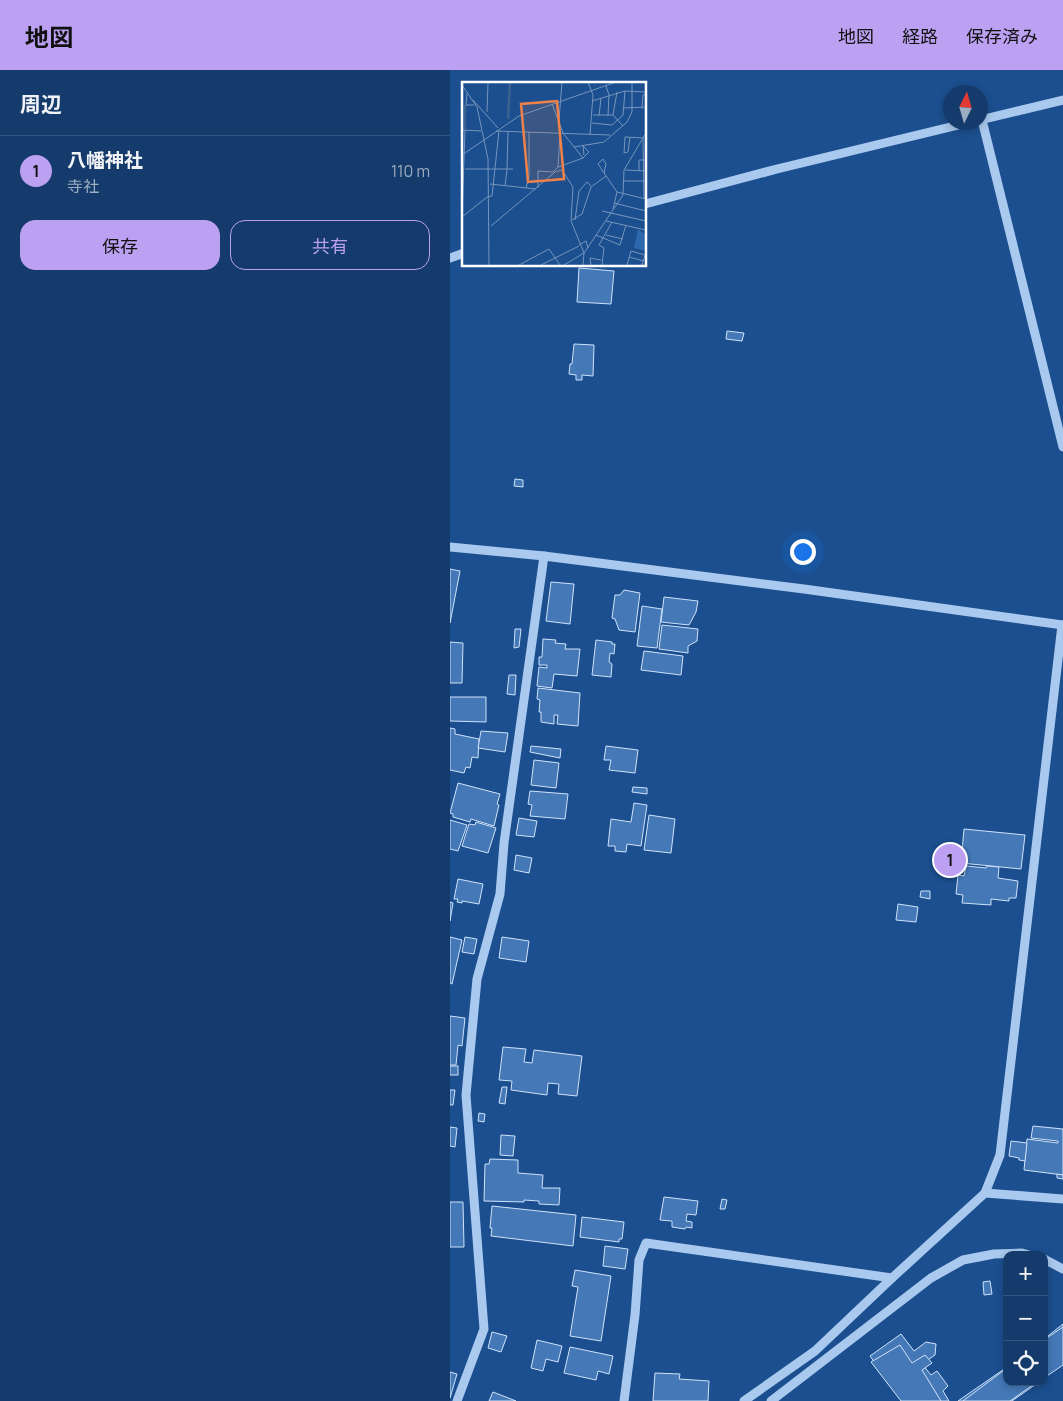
<!DOCTYPE html>
<html lang="ja">
<head>
<meta charset="utf-8">
<style>
  :root { --surface:#143b6b; --page:#214673; --text:#f1f3f6; --muted:#9dadc1; --line:#33557e; --accent:#bca0f2 }
  body { margin:0; font-family:Manrope,"Noto Sans JP",sans-serif; background:var(--page); color:var(--text) }
  .controls { position:absolute; right:15px; bottom:15px; display:grid; overflow:hidden; border-radius:10px; box-shadow:0 2px 8px #0003 }
  .controls button { width:45px; height:45px; display:grid; place-items:center; padding:0; border:0; border-bottom:1px solid var(--line); background:var(--surface); color:var(--text); font:25px sans-serif }
  .compass { position:absolute; left:493px; top:15px; width:45px; height:45px; border-radius:50%; background:var(--surface); box-shadow:0 2px 8px #0003; rotate:5deg }
  .you { position:absolute; left:352px; top:481px; width:18px; height:18px; margin:-12px; border:4px solid #fff; border-radius:50%; background:#1a73e8; box-shadow:0 0 0 8px #1a73e833 }
  .badge { display:grid; place-items:center; width:32px; height:32px; border-radius:50%; background:var(--accent); color:#111; font-size:16px; font-weight:700 }
  .pin { position:absolute; translate:-50% -50%; border:2px solid #fff; box-shadow:0 1px 5px #0006 }
  .list { margin:0; padding:0; list-style:none }
  h2 { display:flex; justify-content:space-between; align-items:center; height:65px; margin:0; padding:0 20px; font-size:21px }
  h2 small { font-size:16px; font-weight:400; color:var(--muted) }
  .list li { display:grid; grid-template-columns:32px 1fr auto; gap:15px; align-items:center; box-sizing:border-box; height:70px; padding:0 20px; border-top:1px solid var(--line) }
  .list b { display:block; font-size:19px; white-space:nowrap }
  .list p { margin:0; font-size:16px; white-space:nowrap; color:var(--muted) }
  .list em { font-size:16px; font-style:normal; color:var(--muted) }
  .actions { display:flex; gap:10px; padding:15px 20px }
  .actions a { flex:1; padding:11px 0; border:1px solid var(--accent); border-radius:15px; text-align:center; font-size:18px; color:var(--accent) }
  .actions .main { background:var(--accent); color:#111 }
  .icon { flex:none; width:28px; height:28px; fill:none; stroke:currentColor; stroke-width:2; stroke-linecap:round; stroke-linejoin:round }
  .map { position:relative; flex:none; width:613px; height:1331px; overflow:hidden }
  header { display:flex; align-items:center; gap:30px; box-sizing:border-box; height:70px; padding:0 25px; background:var(--accent); color:#111 }
  header strong { font-size:24px }
  nav { display:flex; gap:28px; margin-inline-start:auto; font-size:18px }
  main { display:flex }
  aside { flex:1; background:var(--surface) }
  .map>svg:first-child { display:block }
  .building { fill:#4478b7; stroke:#cfe3fa }
  .lines { fill:none; stroke-linecap:round; stroke-linejoin:round }
  .minor { stroke:#a9c9ee; stroke-width:9 }
  .inset-river { fill:none; stroke:#3c6290; stroke-width:2.5 }
  .inset-road { fill:none; stroke:#7695bc; stroke-width:1 }
  .view { fill:#ee8249; fill-opacity:0.15; stroke:#ee8249; stroke-width:2.5 }
  .inset-edge { fill:none; stroke:#fff; stroke-width:2.5 }
</style>
</head>
<body>
<header>
<strong>地図</strong>
<nav><a>地図</a><a>経路</a><a>保存済み</a></nav>
</header>
<main>
<aside>
<h2>周辺<small></small></h2>
<ul class="list">
<li><span class="badge">1</span><div><b>八幡神社</b><p>寺社</p></div><em>110 m</em></li>
</ul>
<div class="actions"><a class="main">保存</a><a>共有</a></div>
</aside>
<div class="map">
<svg width="613" height="1331" viewBox="0 0 613 1331">
  <rect width="100%" height="100%" fill="#1b4f8f"/>
  <!-- building -->
  <g class="building">
    <polygon points="129,198 164,201 161,234 127,232"/>
    <polygon points="277,261 294,263 292,271 276,269"/>
    <polygon points="124,274 144,275 143,306 132,305 132,310 126,310 126,305 119,304 120,294 122,294"/>
    <polygon points="65,409 73,410 73,417 64,416"/>
    <polygon points="0,499 10,501 0,553"/>
    <polygon points="101,512 124,514 120,554 96,551"/>
    <polygon points="174,520 190,523 185,562 169,560 165,549 162,548 165,525 170,525"/>
    <polygon points="214,527 248,531 246,542 239,555 211,552"/>
    <polygon points="192,536 212,539 207,578 187,576"/>
    <polygon points="212,555 248,559 247,571 238,576 238,583 209,579"/>
    <polygon points="65,559 71,559 69,577 64,578"/>
    <polygon points="93,569 106,570 105,573 116,574 115,579 130,579 127,606 104,604 102,618 87,616 89,597 97,598 97,595 89,595 89,587 92,587"/>
    <polygon points="146,570 162,572 162,574 165,574 164,584 160,583 159,592 162,594 161,607 142,605"/>
    <polygon points="0,572 13,573 12,613 0,613"/>
    <polygon points="194,581 233,586 231,605 191,600"/>
    <polygon points="59,605 66,605 65,625 57,624"/>
    <polygon points="88,618 130,623 128,656 107,654 108,645 104,645 104,654 91,652 91,642 89,642 90,630 87,629"/>
    <polygon points="0,627 36,627 36,652 0,651"/>
    <polygon points="0,658 5,659 5,664 29,669 28,688 22,687 20,698 16,697 14,703 0,700"/>
    <polygon points="31,661 58,663 55,682 28,678"/>
    <polygon points="81,676 111,679 110,688 80,682"/>
    <polygon points="156,676 188,680 185,703 159,700 161,690 154,690"/>
    <polygon points="84,690 109,693 106,718 81,715"/>
    <polygon points="8,713 50,724 47,734 49,735 44,756 21,749 20,752 3,747 3,744 0,743"/>
    <polygon points="183,717 197,718 197,724 182,722"/>
    <polygon points="80,721 118,724 115,749 80,746 82,735 78,734"/>
    <polygon points="184,733 197,735 191,776 177,774 176,782 165,781 165,776 158,776 161,749 181,752"/>
    <polygon points="199,745 225,749 221,783 194,780"/>
    <polygon points="69,748 87,751 84,767 66,765"/>
    <polygon points="0,750 17,755 8,781 0,779"/>
    <polygon points="26,752 46,758 38,783 12,776 19,754 25,755"/>
    <polygon points="514,759 575,765 571,799 511,793"/>
    <polygon points="66,785 82,788 79,803 64,800"/>
    <polygon points="516,796 536,798 537,796 549,797 548,808 568,811 566,828 559,828 559,831 541,829 541,835 512,833 513,825 506,824 508,805 514,806"/>
    <polygon points="8,809 33,814 29,834 12,831 12,833 7,832 8,829 4,829"/>
    <polygon points="471,821 480,821 480,829 470,827"/>
    <polygon points="0,832 3,833 0,851"/>
    <polygon points="448,834 468,837 466,852 446,850"/>
    <polygon points="0,867 12,870 2,914 0,913"/>
    <polygon points="15,867 27,869 24,884 12,882"/>
    <polygon points="52,867 79,871 76,892 49,888"/>
    <polygon points="0,946 15,948 12,976 8,975 6,995 0,995"/>
    <polygon points="53,977 76,979 74,992 82,993 84,980 132,986 127,1026 108,1024 109,1014 98,1013 97,1025 61,1020 62,1011 49,1010"/>
    <rect x="0" y="996" width="8" height="9"/>
    <polygon points="52,1017 57,1017 55,1034 49,1033"/>
    <polygon points="0,1020 5,1020 3,1035 0,1035"/>
    <polygon points="29,1043 35,1044 34,1052 28,1051"/>
    <polygon points="583,1056 613,1059 613,1105 574,1100 577,1069 608,1073 608,1071 581,1068"/>
    <polygon points="0,1057 7,1058 5,1077 0,1076"/>
    <polygon points="51,1065 65,1066 63,1086 50,1085"/>
    <polygon points="561,1071 577,1073 575,1091 569,1090 569,1088 559,1086"/>
    <polygon points="40,1089 68,1090 68,1103 93,1105 92,1118 110,1118 109,1135 89,1134 89,1131 74,1130 74,1132 34,1131 35,1094 39,1094"/>
    <polygon points="607,1104 613,1105 613,1109 607,1108"/>
    <polygon points="214,1127 248,1131 246,1145 237,1144 236,1151 242,1152 242,1158 236,1157 235,1159 222,1157 222,1151 210,1150"/>
    <polygon points="272,1129 277,1130 275,1139 270,1139"/>
    <polygon points="0,1132 13,1132 14,1177 0,1177"/>
    <polygon points="42,1136 126,1145 123,1176 41,1166 42,1158 40,1158"/>
    <polygon points="132,1147 174,1152 172,1169 169,1169 169,1172 130,1167"/>
    <polygon points="155,1176 178,1179 175,1199 153,1196"/>
    <polygon points="125,1200 161,1206 151,1271 120,1266 128,1217 122,1216"/>
    <polygon points="540,1211 542,1224 534,1225 533,1212"/>
    <polygon points="613,1254 613,1293 594,1307 594,1269"/>
    <polygon points="613,1257 613,1295 594,1308 594,1270"/>
    <polygon points="42,1262 57,1266 51,1282 38,1278"/>
    <polygon points="451,1264 464,1281 476,1272 486,1274 485,1285 472,1294 481,1305 487,1301 498,1316 493,1321 499,1331 452,1331 420,1286"/>
    <polygon points="87,1270 112,1276 108,1292 96,1289 93,1301 81,1298"/>
    <polygon points="450,1275 462,1293 475,1285 482,1293 472,1300 491,1331 451,1331 421,1292"/>
    <polygon points="120,1277 163,1286 159,1304 148,1301 146,1310 114,1303"/>
    <polygon points="557,1297 557,1312 589,1312 562,1331 508,1331"/>
    <polygon points="557,1298 557,1312 587,1312 560,1331 513,1331"/>
    <polygon points="0,1302 7,1304 0,1328"/>
    <polygon points="205,1303 230,1304 229,1309 259,1311 258,1331 203,1331"/>
    <polygon points="43,1322 66,1331 39,1331"/>
  </g>
  <g class="lines">
    <!-- minor -->
    <g class="minor">
      <polyline points="530,50 613,30"/>
      <polyline points="532,50 613,377"/>
      <polyline points="195,134 327,99 521,52"/>
      <polyline points="0,188 14,183"/>
      <polyline points="0,477 94,486 354,519 613,555"/>
      <polyline points="535,1123 613,1129"/>
      <polyline points="594,1189 613,1199"/>
      <polyline points="7,1331 34,1259 16,1025 27,909 50,824 54,773 94,486"/>
      <polyline points="174,1331 185,1245 189,1190 196,1173 442,1208 535,1123 550,1085 612,555"/>
      <polyline points="294,1331 365,1281 442,1208"/>
      <polyline points="321,1331 481,1208 513,1190 544,1184 572,1183 579,1185"/>
    </g>
  </g>
  <!-- overview -->
  <g transform="translate(12 12)">
    <rect width="184" height="184" fill="#1b4f8f"/>
    <path d="M176,147L184,153V169L172,166Z" fill="#2e69ad"/>
    <path class="inset-river" d="M46,37L48,0M3,47V23"/>
    <path class="inset-road" d="M126,0L131,13L128,53M0,3L15,25L26,77L27,183M144,4L147,13L146,34M155,10L151,33L161,44M5,11L4,23H12M11,18L36,46M130,19L163,9M90,22L101,51L121,76M161,26L184,25M180,27L181,13L184,12M25,30L26,0M131,33H151M137,34L139,16M97,38L100,0M130,41L150,43L161,33L163,9L184,10M0,48L19,49M34,49L148,53M163,55L162,71L166,70L168,55M163,55L182,56M181,57L182,116M112,65L142,60L165,40L170,30V0M0,73L57,34L154,0M141,77L144,82L142,91L136,82ZM96,85L121,76L127,70L121,64L122,73M3,87H45L46,50M163,88L184,89M177,89V78H183M142,91L155,110L184,117M161,99H184M28,102L74,107M43,104L45,87H51M64,106L67,95V50M76,106V89L91,90L96,85L98,51M152,121L184,129M151,127L155,110M140,129L184,139M0,134L3,48M0,135L25,115L30,114L37,49M110,138L120,132L129,105L144,94M113,138L117,109L125,100L129,104M144,139L184,148M29,144L93,90L100,88L111,105L109,139L122,171L121,183M134,153L158,163L164,143M144,153L161,157M117,163L124,159L126,166M167,175L182,179M57,183L87,167L98,183M79,183L117,164M102,183L122,171L161,113L162,88L184,51M129,183L128,176L139,178M140,183L142,166L137,163L150,140M165,183L169,169L183,173L180,183"/>
    <path class="view" d="M95,19L102,97L66,100L59,22Z"/>
    <rect width="184" height="184" class="inset-edge"/>
  </g>
</svg>
<div class="controls">
<button>+</button>
<button>−</button>
<button><svg class="icon" aria-label="locate" viewBox="0 0 24 24"><circle cx="12" cy="12" r="6"/><path d="M12 2v4M12 18v4M2 12h4M18 12h4"/></svg></button>
</div>
<svg class="compass" viewBox="-18 -18 36 36"><path d="M0-13l5 13h-10z" fill="#e53935"/><path d="M0 13l5-13h-10z" fill="#9dadc1"/></svg>
<div class="you"></div>
<div class="pin badge" style="left:500px;top:790px">1</div>
</div>
</main>
</body>
</html>
